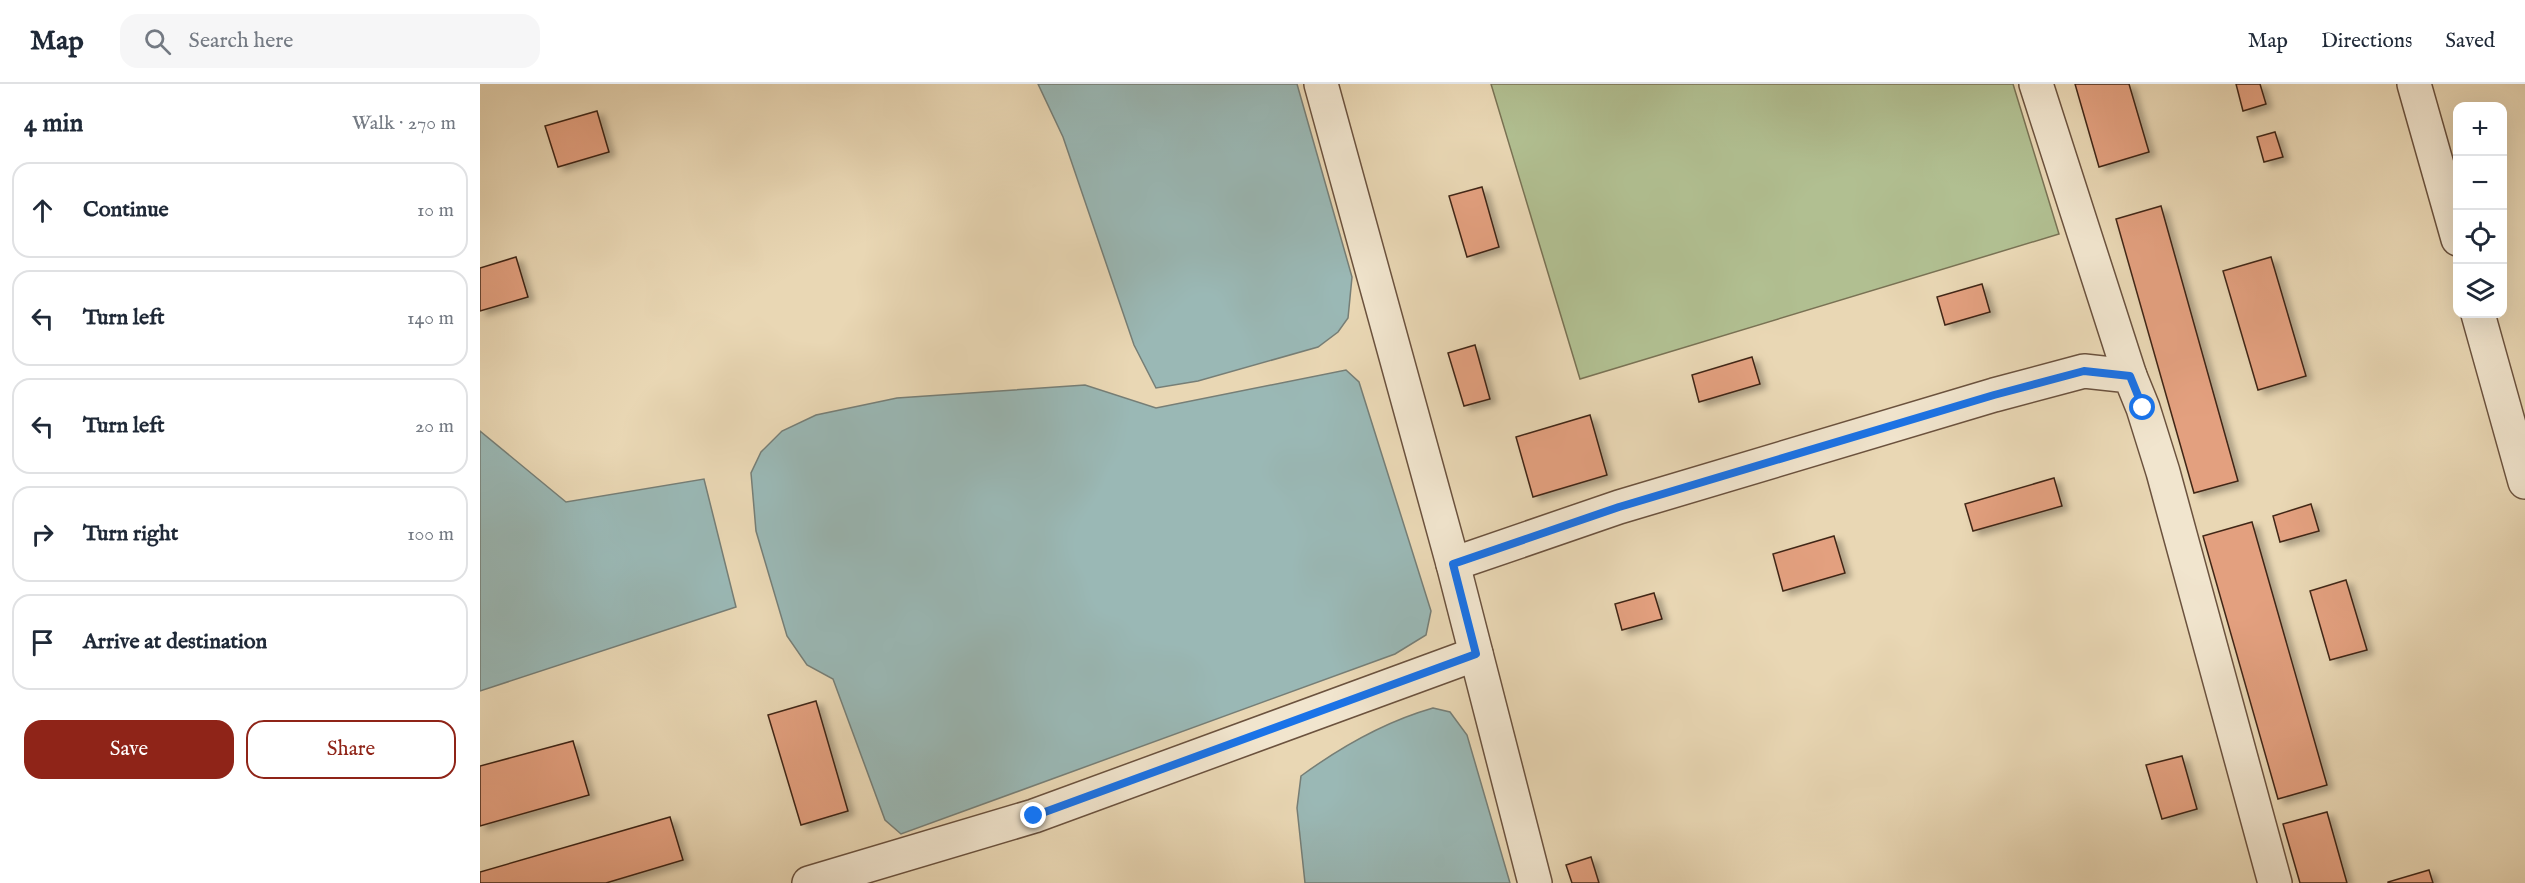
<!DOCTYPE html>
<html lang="en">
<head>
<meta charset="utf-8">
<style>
  :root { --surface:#fff; --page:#f6f6f7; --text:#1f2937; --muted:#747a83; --line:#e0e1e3; --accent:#8f2418 }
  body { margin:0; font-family:"IM FELL English",serif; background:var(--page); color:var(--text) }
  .controls { position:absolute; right:18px; top:18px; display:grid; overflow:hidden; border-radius:12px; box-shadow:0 6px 24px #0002 }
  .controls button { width:54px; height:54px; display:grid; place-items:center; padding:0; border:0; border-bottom:2px solid var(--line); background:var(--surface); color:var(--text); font:30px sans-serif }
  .stop { position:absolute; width:18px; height:18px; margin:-14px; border:4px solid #1a73e8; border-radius:50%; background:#fff }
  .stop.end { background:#1a73e8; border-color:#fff; box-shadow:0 2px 6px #0008 }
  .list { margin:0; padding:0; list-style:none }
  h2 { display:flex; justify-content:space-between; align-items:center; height:78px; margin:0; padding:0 24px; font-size:26px }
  h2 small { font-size:20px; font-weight:400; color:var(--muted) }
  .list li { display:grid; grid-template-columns:39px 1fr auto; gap:18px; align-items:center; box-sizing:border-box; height:96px; margin:0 12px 12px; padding:0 12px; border:2px solid var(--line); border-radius:18px }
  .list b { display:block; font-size:22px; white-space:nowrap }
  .list em { font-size:20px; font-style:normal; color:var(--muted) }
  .actions { display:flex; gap:12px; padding:18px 24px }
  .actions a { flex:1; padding:14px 0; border:2px solid var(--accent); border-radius:18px; text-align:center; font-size:21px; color:var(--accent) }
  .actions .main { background:var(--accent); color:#fff }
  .icon { flex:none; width:33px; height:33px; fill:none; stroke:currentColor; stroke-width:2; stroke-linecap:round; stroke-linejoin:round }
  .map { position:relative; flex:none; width:2045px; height:799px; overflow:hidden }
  header { display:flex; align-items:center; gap:36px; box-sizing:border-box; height:84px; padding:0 30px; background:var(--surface); border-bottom:2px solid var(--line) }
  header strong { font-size:28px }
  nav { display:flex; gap:33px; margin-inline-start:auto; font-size:21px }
  .search { width:420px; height:54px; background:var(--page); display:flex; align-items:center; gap:15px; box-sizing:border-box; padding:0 21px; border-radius:18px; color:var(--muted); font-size:22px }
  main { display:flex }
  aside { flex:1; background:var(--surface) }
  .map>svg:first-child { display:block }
  .green { fill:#b1bf91; stroke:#797254; stroke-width:1.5 }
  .water { fill:#9ab8b5; stroke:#767e76; stroke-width:1.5 }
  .building { fill:#e3a07f; stroke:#412617; stroke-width:1.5; filter:url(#shadow) }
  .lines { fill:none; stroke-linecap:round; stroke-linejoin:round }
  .minor-casing { stroke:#6b523e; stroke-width:36 }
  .minor { stroke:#f1e5ce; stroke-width:33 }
  .route { stroke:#1a73e8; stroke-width:8 }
</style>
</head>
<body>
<header>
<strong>Map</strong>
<div class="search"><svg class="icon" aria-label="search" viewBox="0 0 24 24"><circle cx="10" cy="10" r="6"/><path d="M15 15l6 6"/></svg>Search here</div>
<nav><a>Map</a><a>Directions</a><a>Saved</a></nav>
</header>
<main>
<aside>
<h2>4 min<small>Walk · 270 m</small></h2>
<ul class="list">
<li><svg class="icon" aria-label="ahead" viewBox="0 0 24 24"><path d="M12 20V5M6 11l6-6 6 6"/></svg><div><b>Continue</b></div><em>10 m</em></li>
<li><svg class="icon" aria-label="left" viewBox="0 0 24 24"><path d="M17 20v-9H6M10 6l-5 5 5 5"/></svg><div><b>Turn left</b></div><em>140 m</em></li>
<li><svg class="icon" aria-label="left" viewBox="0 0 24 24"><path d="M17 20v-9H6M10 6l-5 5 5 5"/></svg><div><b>Turn left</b></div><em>20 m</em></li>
<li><svg class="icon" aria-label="right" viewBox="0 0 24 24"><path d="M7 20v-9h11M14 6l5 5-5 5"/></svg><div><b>Turn right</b></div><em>100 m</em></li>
<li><svg class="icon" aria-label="arrive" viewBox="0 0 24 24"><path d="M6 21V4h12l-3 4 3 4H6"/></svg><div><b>Arrive at destination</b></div></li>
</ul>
<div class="actions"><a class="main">Save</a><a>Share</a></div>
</aside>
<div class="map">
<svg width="2045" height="799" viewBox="0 0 2045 799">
  <defs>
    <filter id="shadow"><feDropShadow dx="6" dy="4" stdDeviation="3" flood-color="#0004"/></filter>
  </defs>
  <rect width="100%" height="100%" fill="#e9d7b4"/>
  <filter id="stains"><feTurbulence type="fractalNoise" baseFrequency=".00333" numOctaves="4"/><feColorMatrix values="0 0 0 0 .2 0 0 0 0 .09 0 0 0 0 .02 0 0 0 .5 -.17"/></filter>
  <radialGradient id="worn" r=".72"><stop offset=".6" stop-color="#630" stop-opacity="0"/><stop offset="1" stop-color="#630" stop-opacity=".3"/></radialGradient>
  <!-- green -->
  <polygon class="green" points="1011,0 1533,0 1579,150 1100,295"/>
  <!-- water -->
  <g class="water">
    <polygon points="558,0 817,0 872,193 868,234 858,248 838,263 718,297 676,304 654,261 583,53"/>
    <polygon points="866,286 879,298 951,527 946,551 915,570 421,750 405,736 353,595 327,581 307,552 276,447 271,389 281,368 302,347 336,331 417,314 605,301 676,324"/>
    <polygon points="0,347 86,418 224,395 256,523 0,607"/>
    <path d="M953,624L970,628L987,651L1030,799H825L817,724L821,692C862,662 904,638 953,624Z"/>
  </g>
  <!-- building -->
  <g class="building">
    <polygon points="1595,0 1649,0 1669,68 1619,83"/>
    <polygon points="1756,0 1780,0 1786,20 1763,27"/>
    <polygon points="117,27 129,68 78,83 65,42"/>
    <polygon points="1795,48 1803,73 1784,78 1777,53"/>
    <polygon points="1002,103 1019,163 987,173 969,112"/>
    <polygon points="1681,122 1758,397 1714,409 1636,135"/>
    <polygon points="36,173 48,213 0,227 0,184"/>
    <polygon points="1791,173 1826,292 1778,306 1743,187"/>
    <polygon points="1502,200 1510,228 1465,241 1457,213"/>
    <polygon points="995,261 1010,315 984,322 968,269"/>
    <polygon points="1272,273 1280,300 1219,318 1212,291"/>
    <polygon points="1110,331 1127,391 1053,413 1036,353"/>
    <polygon points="1574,394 1582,422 1493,447 1485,420"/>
    <polygon points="1831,420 1839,447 1800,458 1793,432"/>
    <polygon points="1772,438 1847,701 1798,715 1723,452"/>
    <polygon points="1354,452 1365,489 1303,507 1293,470"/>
    <polygon points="1866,496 1887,566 1850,576 1830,507"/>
    <polygon points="1174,509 1182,535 1142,546 1135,520"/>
    <polygon points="336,617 368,727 321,741 288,631"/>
    <polygon points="93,657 109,711 0,742 0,682"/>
    <polygon points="1702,672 1717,725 1682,735 1666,681"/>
    <polygon points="1847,728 1867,799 1820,799 1803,740"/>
    <polygon points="190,733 203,776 126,799 0,799 0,788"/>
    <polygon points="1111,773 1119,799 1092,799 1086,781"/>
    <polygon points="1949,786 1953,799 1908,799 1908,798"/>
  </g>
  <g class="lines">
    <!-- minor casing -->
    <g class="minor-casing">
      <g id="minor">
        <polyline points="841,0 973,480 1055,799"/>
        <polyline points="1556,0 1650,292"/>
        <polyline points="1934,0 1978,155"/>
        <polyline points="1998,230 2045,398"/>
        <polyline points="973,480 1139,423 1514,311 1604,287 1650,292 1663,324 1683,388 1795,799"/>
        <polyline points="329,799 554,732 996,570"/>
      </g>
    </g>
    <!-- minor -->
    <use href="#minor" class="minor"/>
  </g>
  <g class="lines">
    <!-- route -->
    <polyline class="route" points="554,732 996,570 973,480 1139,423 1514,311 1604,287 1650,292 1663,324"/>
  </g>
  <rect width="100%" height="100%" filter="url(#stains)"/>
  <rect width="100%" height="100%" fill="url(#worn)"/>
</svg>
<div class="controls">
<button>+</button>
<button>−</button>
<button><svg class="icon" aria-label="locate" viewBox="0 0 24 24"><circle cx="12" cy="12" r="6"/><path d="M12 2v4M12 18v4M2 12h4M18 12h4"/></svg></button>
<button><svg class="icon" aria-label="layers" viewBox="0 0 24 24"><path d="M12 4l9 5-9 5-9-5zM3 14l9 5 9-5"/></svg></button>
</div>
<div class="stop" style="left:1663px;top:324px"></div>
<div class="stop end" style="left:554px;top:732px"></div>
</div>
</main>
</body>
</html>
